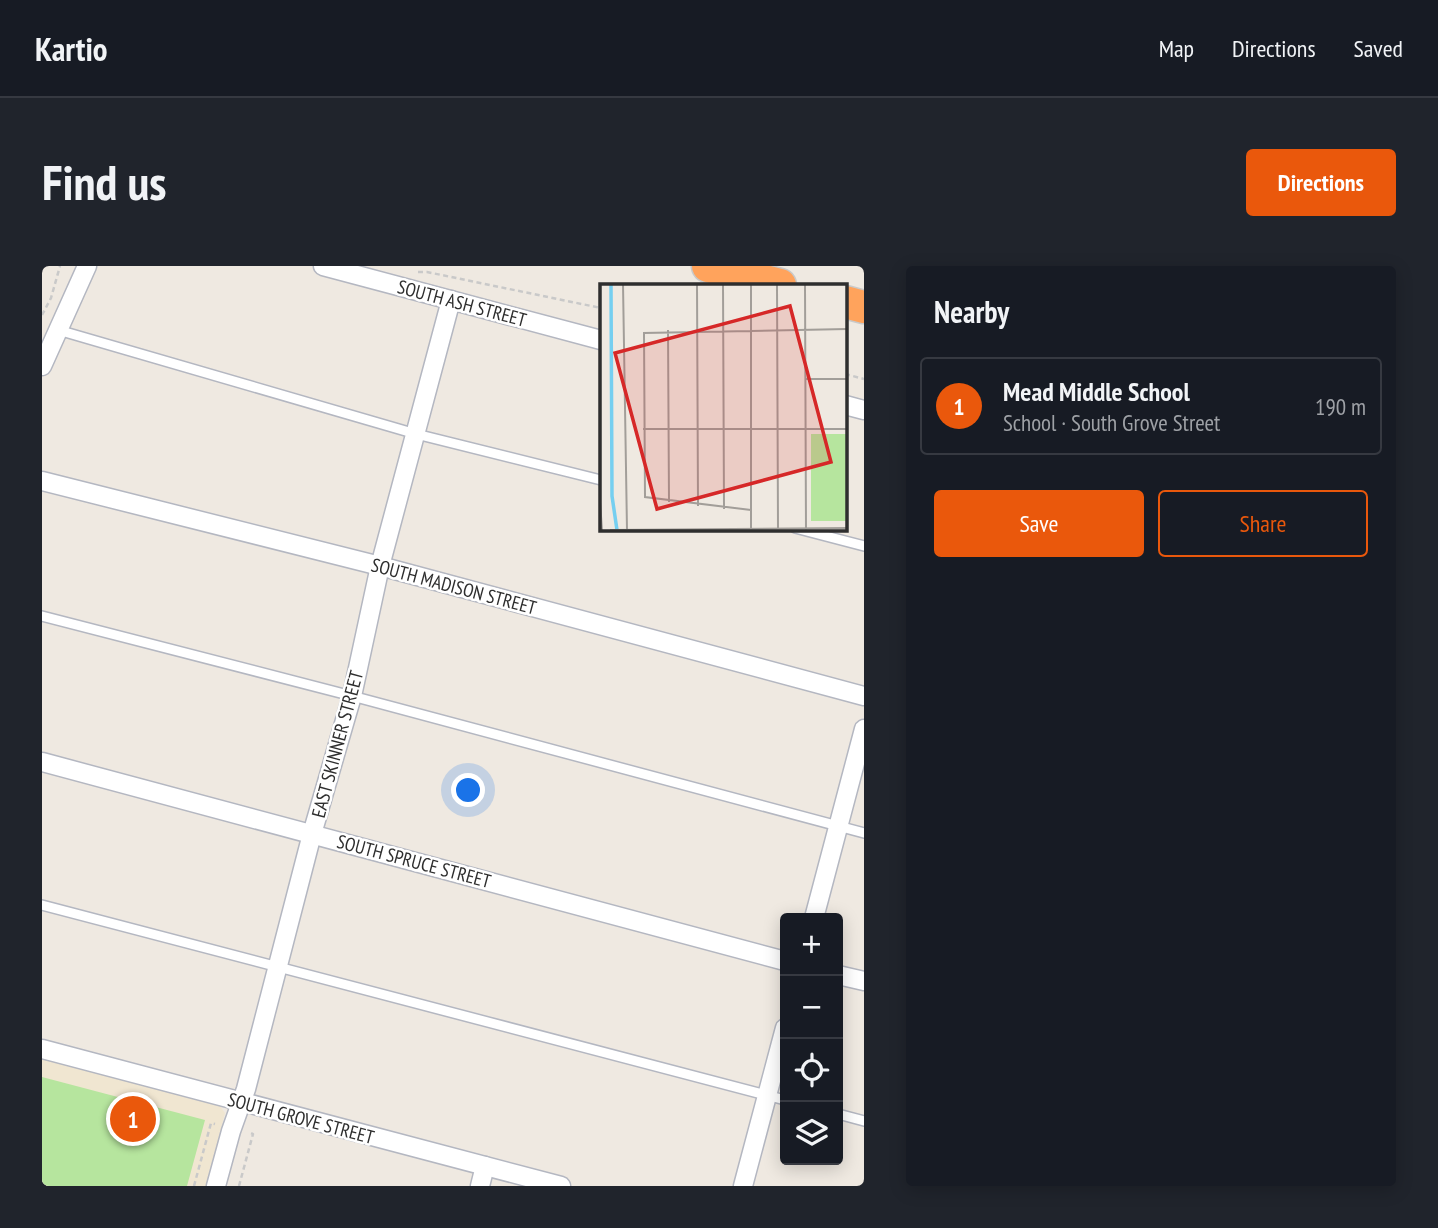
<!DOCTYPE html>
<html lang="en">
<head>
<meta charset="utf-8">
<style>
  :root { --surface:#171b24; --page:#20242c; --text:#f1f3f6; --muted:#9ea1a6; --line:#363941; --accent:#ea580c }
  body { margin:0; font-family:"PT Sans Narrow",sans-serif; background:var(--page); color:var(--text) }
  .controls { position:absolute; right:21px; bottom:21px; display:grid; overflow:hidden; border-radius:7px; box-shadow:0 4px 18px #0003 }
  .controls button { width:63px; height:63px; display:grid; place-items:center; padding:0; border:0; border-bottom:2px solid var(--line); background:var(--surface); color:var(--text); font:35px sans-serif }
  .you { position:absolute; left:427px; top:525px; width:24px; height:24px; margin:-18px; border:5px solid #fff; border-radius:50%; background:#1a73e8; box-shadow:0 0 0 10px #1a73e833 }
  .badge { display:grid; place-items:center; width:46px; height:46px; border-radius:50%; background:var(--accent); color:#fff; font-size:23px; font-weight:700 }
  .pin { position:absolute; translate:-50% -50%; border:4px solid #fff; box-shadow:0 2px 7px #0006 }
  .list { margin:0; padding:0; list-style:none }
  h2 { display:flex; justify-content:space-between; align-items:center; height:91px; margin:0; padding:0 28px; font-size:30px }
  h2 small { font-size:23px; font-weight:400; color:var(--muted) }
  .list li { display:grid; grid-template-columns:46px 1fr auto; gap:21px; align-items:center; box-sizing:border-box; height:98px; margin:0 14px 14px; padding:0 14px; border:2px solid var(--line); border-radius:7px }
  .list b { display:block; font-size:26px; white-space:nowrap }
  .list p { margin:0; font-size:23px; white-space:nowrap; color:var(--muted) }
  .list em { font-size:23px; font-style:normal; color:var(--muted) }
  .actions { display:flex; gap:14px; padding:21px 28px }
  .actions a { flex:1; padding:16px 0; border:2px solid var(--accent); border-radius:7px; text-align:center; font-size:24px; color:var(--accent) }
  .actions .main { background:var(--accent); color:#fff }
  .icon { flex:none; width:38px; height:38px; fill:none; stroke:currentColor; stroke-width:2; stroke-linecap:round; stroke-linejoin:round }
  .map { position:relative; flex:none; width:822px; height:920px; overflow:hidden; border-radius:7px }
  header { display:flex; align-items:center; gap:42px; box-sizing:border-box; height:98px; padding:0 35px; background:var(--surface); border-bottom:2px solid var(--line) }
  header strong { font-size:33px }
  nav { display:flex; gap:38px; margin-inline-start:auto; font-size:24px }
  .intro { display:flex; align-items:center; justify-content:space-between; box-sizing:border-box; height:168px; padding:0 42px }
  h1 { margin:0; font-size:49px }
  .button { padding:18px 32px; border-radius:7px; background:var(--accent); color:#fff; font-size:24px; font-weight:700 }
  main { display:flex; gap:42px; padding:0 42px }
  aside { flex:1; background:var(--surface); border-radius:7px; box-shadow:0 4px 18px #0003 }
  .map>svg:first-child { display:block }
  .education { fill:#f0e6d1 }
  .green { fill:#b6e59e }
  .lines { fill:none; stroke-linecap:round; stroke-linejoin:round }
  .lane-casing { stroke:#b4b7c1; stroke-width:12 }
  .street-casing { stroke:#b4b7c1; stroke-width:21 }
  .highway-casing { stroke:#c9c9c9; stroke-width:35 }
  .path { stroke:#c9c9c9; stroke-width:2.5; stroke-dasharray:5 3.5; stroke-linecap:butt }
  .lane { stroke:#fff; stroke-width:9 }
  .street { stroke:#fff; stroke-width:18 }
  .highway { stroke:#ffa35c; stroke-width:32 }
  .labels { text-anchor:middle; stroke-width:5; stroke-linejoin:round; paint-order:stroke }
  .street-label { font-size:19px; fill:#2e2e2e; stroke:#fff }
  .inset-river { fill:none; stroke:#75cff0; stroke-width:3.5 }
  .inset-road { fill:none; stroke:#a29e99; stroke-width:2 }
  .view { fill:#d62828; fill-opacity:0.15; stroke:#d62828; stroke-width:3.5 }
  .inset-edge { fill:none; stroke:#2e2e2e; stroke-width:3.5 }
</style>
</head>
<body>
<header>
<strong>Kartio</strong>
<nav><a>Map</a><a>Directions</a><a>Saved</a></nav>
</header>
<div class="intro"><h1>Find us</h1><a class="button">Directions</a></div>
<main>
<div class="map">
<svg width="822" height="920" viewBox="0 0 822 920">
  <rect width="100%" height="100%" fill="#efe9e1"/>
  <!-- education -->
  <polygon class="education" points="0,792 177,839 183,847 164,920 0,920"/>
  <!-- green -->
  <polygon class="green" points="0,811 163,854 145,920 0,920"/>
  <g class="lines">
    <!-- lane casing -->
    <g class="lane-casing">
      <g id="lane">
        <polyline points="16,64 374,168 559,214"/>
        <polyline points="753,262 822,280"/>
        <polyline points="0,350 310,430 822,567"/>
        <polyline points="0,639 743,834"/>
        <polyline points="796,848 822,855"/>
      </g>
    </g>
    <!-- street casing -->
    <g class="street-casing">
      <g id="street">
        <polyline points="281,0 559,74"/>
        <polyline points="0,100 45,0"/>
        <polyline points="803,139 822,144"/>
        <polyline points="0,215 338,300 822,430"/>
        <polyline points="0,496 743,695"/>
        <polyline points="772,652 822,463"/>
        <polyline points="796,709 822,715"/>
        <polyline points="0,783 519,920"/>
        <polyline points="174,920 189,865 204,823 270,568 310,430 338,300 409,34"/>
        <polyline points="438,920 443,900"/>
        <polyline points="701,920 743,762"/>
      </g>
    </g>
    <!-- highway casing -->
    <g class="highway-casing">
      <g id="highway">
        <polyline points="666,0 738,19"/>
        <polyline points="803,36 822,41"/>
      </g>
    </g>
    <!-- path -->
    <g class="path">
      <polyline points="376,6 385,6 559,42"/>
      <polyline points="0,49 9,32 18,0"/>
      <polyline points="803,108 822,113"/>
      <polyline points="152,920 169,857 173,858"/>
      <polyline points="197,920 211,868 207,866"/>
    </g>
    <!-- lane -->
    <use href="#lane" class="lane"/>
    <!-- street -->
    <use href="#street" class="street"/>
    <!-- highway -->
    <use href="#highway" class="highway"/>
  </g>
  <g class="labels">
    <!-- street labels -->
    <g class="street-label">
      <text transform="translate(420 37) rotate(15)" y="7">SOUTH ASH STREET</text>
      <text transform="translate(412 320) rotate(15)" y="7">SOUTH MADISON STREET</text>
      <text transform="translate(295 478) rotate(-75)" y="7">EAST SKINNER STREET</text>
      <text transform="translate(372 595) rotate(15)" y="7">SOUTH SPRUCE STREET</text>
      <text transform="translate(259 852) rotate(15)" y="7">SOUTH GROVE STREET</text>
    </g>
  </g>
  <!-- overview -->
  <g transform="translate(558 18)">
    <rect width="247" height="247" fill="#efe9e1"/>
    <path d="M211,150H246L247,237H211Z" fill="#b6e59e"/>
    <path class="inset-river" d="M11,0L12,212L17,246"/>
    <path class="inset-road" d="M23,0L27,246M97,0L98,222M123,0L124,225M151,0V246M177,0L178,245M205,0L206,246M68,46L69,218M205,95H247M43,145H247M0,218L2,246M151,226L45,213L44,49L247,45M10,246L247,244"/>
    <path class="view" d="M190,22L231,178L57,225L15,69Z"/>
    <rect width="247" height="247" class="inset-edge"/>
  </g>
</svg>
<div class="controls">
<button>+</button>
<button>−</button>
<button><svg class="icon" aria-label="locate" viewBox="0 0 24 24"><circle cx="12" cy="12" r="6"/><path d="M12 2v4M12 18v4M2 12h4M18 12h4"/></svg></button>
<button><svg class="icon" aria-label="layers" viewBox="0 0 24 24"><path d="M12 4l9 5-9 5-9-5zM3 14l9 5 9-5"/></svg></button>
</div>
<div class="you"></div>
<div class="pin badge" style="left:91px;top:853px">1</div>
</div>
<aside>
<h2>Nearby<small></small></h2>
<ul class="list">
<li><span class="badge">1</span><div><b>Mead Middle School</b><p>School · South Grove Street</p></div><em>190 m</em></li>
</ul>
<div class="actions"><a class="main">Save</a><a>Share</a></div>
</aside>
</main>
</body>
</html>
